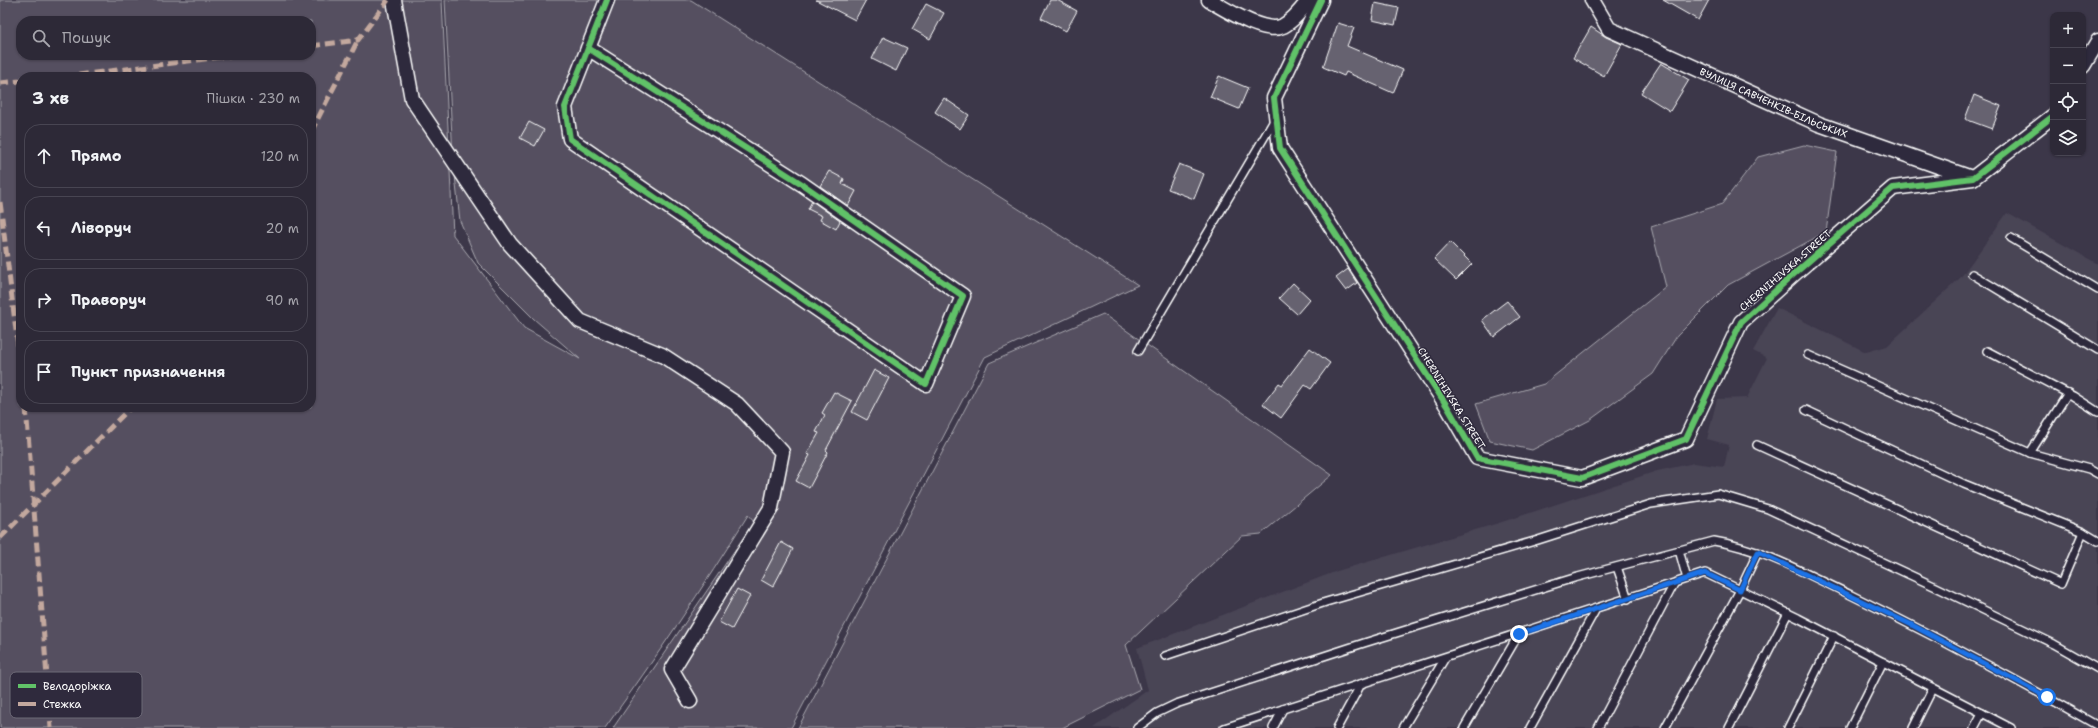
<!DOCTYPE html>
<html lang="uk">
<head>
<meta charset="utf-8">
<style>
  :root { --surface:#2d2937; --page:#393542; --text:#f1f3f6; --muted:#a7a6ad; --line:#484552 }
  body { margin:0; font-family:"Shantell Sans",sans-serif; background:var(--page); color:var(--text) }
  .controls { position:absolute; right:12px; top:12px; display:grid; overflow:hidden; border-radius:8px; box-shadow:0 1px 3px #0004 }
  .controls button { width:36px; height:36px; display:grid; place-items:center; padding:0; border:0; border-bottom:1px solid var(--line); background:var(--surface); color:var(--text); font:20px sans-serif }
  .stop { position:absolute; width:12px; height:12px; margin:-9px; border:3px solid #1a73e8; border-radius:50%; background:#fff }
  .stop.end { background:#1a73e8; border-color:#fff; box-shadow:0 1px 4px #0008 }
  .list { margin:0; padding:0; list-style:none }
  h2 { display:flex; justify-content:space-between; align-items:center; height:52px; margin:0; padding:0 16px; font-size:17px }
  h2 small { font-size:13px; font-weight:400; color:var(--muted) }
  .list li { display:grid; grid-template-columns:26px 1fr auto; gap:12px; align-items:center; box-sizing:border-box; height:64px; margin:0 8px 8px; padding:0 8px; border:1px solid var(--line); border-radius:16px }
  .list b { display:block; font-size:15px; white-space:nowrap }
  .list em { font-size:13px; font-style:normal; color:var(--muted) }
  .icon { flex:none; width:22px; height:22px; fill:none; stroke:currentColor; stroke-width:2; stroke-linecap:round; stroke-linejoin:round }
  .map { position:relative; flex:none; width:2098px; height:728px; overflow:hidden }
  .search { position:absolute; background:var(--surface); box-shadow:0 1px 3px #0004; left:16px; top:16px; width:300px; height:44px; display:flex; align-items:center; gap:10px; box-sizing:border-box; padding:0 14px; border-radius:16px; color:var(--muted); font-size:15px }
  .panel { position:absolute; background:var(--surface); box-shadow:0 1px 3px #0004; left:16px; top:72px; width:300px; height:340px; border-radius:16px }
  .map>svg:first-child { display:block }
  .built { fill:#494455 }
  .green { fill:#555060; stroke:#aaa8b0; fill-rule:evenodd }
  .building { fill:#666270; stroke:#fff }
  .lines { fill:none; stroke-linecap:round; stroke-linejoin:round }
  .service-casing { stroke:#fff; stroke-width:10 }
  .minor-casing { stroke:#fff; stroke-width:17 }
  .service { stroke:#2f2a3d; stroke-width:7 }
  .minor { stroke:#2f2a3d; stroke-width:14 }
  .quiet { stroke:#c3a89e; stroke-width:5; stroke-dasharray:10 5; stroke-linecap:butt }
  .cycleway-casing { stroke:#2f2a3d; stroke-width:8 }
  .cycleway { stroke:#61c268; stroke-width:6 }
  .route { stroke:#1a73e8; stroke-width:5 }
  .labels { text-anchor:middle; stroke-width:3; stroke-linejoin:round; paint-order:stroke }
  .street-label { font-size:10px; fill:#fff; stroke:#2f2a3d }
  .key { fill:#2f2a3d; stroke:#6d6a77; stroke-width:1 }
  .key-label { font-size:11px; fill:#fff }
</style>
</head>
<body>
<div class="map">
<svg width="2098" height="728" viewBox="0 0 2098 728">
  <rect width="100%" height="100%" fill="#3c3749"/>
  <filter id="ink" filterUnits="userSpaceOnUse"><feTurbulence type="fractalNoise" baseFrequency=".025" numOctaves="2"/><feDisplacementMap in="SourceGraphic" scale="8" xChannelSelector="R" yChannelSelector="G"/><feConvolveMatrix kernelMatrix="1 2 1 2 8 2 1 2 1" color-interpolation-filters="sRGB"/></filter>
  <g filter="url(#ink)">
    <!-- built -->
    <polygon class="built" points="2007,213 2098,264 2098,728 1094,728 1148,690 1137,648 1337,571 1502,522 1657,471 1694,463 1724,467 1729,445 1707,439 1717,399 1747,398 1767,358 1753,351 1777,308 1866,352 1887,346 1961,277"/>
    <!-- green -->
    <g class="green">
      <path d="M0,0H442L453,235L524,328L580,359L534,319L478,263L460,221L453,157L445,0H691L1138,285L985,357L791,728H613L754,522L748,515C703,588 655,659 605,728H0ZM21,21H311V55H21ZM21,77H311V407H21Z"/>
      <polygon points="1804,145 1837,152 1826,232 1728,285 1677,336 1653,374 1590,420 1532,450 1490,441 1476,404 1544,384 1666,287 1651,227 1722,204 1758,157"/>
      <polygon points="1103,314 1332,475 1261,534 1242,536 1126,645 1140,689 1062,728 798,728 989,363"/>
    </g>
    <!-- building -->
    <g class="building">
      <polygon points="816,0 866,0 855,20"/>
      <polygon points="1050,0 1057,0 1077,11 1066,31 1041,18"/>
      <polygon points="1663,0 1709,0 1698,20"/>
      <polygon points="1375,3 1399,8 1395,25 1372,20"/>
      <polygon points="926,4 944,13 930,39 912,29"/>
      <polygon points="1338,23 1354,28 1347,46 1403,70 1393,93 1346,72 1344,76 1323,67"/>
      <polygon points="1591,27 1606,37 1622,44 1604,76 1573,58"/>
      <polygon points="883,37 907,48 896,71 872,59"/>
      <polygon points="1661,63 1689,80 1670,111 1641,93"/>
      <polygon points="1219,76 1248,88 1239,109 1210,97"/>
      <polygon points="1974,95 2001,106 1992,129 1965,119"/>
      <polygon points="944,98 969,115 960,129 935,112"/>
      <polygon points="529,122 544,130 535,146 520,138"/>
      <polygon points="1179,164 1204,174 1194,199 1168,189"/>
      <polygon points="829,171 844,179 842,184 856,191 848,206 820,186"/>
      <polygon points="812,201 840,221 836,229 820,220 822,216 808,209"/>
      <polygon points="1450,242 1472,264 1456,280 1434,259"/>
      <polygon points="1348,269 1357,283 1346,291 1336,278"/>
      <polygon points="1293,283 1310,299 1297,314 1279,298"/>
      <polygon points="1507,301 1520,317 1494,337 1482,320"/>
      <polygon points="1310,348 1330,363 1311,389 1305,385 1281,418 1263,404 1279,383 1282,385"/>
      <polygon points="874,370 889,378 867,420 852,412"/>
      <polygon points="834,392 852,401 826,450 828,452 809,488 796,481 810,455 807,454 819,433 816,432 825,415 822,413"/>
      <polygon points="781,542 793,549 773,587 761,580"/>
      <polygon points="737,589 750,596 732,629 719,622"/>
    </g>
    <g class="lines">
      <!-- service casing -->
      <g class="service-casing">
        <g id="service">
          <polyline points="2011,238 2098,290"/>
          <polyline points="1972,274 2098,350"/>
          <polyline points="1138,351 1275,119"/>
          <polyline points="1987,351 2073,396 2098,412"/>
          <polyline points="1808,355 2030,453 2089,469 2098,474"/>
          <polyline points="1806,410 1964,484 2083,532 2098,541"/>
          <polyline points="1757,445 2061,584 2083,532"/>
          <polyline points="2030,453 2068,393"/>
          <polyline points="1679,550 1687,579"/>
          <polyline points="1617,567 1628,599"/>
          <polyline points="1165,656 1326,602 1538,540 1651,504 1718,494 1768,509 1936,587 2054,644 2098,669"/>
          <path d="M1137,728L1157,713L1176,704L1364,643L1574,578L1714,541C1763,549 1806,574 1851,595C1935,636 2017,680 2098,726"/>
          <polyline points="1224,728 1705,573 1798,618 2011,728"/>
          <polyline points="1273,728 1283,709"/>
          <polyline points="1337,728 1361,684"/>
          <polyline points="1403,728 1445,658"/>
          <polyline points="1464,728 1519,634"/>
          <polyline points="1530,728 1596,609"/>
          <polyline points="1598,728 1674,584"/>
          <polyline points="1665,728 1740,590 1758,552"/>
          <polyline points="1729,728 1788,613"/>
          <polyline points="1788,728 1834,636"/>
          <polyline points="1850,728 1883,662"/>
          <polyline points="1913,728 1933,688"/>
          <polyline points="1974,728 1982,713"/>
        </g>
      </g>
      <!-- minor casing -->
      <g class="minor-casing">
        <g id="minor">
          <polyline points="394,0 412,99 510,244 580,321 662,355 737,404 782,452 771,508 672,670 690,701"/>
          <path d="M1209,0C1225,9 1265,35 1283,26C1294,20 1302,9 1309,0"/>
          <polyline points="1321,0 1274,98 1280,148 1447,406 1477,458 1582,478 1686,439 1741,322 1794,274 1893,188 1973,178 2053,116"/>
          <path id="s1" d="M1592,0L1609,29L1819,124L1969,177"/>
          <polyline points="588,48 802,184 963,296 926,384 570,139 565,107 607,0"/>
          <polyline points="2083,66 2098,41"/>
        </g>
      </g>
      <!-- service -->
      <use href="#service" class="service"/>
      <!-- minor -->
      <use href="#minor" class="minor"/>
      <!-- quiet -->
      <g class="quiet">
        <polyline points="311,46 358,40 388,0"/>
        <polyline points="63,77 236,55"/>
        <polyline points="0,83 21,81"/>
        <polyline points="311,132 358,40"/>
        <polyline points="0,202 21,370"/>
        <polyline points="26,407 51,728"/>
        <polyline points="0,538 131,407"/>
      </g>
      <!-- cycleway casing -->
      <g class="cycleway-casing">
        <g id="cycleway">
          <polyline points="1321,0 1274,98 1280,148 1447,406 1477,458 1582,478 1686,439 1741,322 1794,274 1893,188 1973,178 2053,116"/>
          <polyline points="588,48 802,184 963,296 926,384 570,139 565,107 607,0"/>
        </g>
      </g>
      <!-- cycleway -->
      <use href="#cycleway" class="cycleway"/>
    </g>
  </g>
  <g class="lines" filter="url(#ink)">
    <!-- route -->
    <polyline class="route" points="1519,634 1705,573 1740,590 1758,552 1910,624 2047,697"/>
  </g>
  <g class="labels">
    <!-- street labels -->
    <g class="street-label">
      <text dy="4" stroke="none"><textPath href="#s1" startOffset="214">ВУЛИЦЯ САВЧЕНКІВ-БІЛЬСЬКИХ</textPath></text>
      <text transform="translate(1785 270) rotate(-41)" y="4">CHERNIHIVSKA STREET</text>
      <text transform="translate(1452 398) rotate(58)" y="4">CHERNIHIVSKA STREET</text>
    </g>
  </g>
  <!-- legend -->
  <rect x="10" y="672" width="132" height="46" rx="6" class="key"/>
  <rect x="18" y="684" width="18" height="4" fill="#61c268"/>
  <rect x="18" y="702" width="18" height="4" fill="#c3a89e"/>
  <g class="key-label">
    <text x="43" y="690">Велодоріжка</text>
    <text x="43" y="708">Стежка</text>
  </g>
</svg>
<div class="controls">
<button>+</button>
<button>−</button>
<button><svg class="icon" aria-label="locate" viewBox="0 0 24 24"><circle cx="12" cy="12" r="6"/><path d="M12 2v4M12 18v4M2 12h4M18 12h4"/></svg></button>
<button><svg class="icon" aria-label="layers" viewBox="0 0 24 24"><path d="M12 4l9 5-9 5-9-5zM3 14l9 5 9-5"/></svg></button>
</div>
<div class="stop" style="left:2047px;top:697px"></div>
<div class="stop end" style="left:1519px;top:634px"></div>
<div class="search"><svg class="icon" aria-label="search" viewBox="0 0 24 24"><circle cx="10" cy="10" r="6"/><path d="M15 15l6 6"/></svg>Пошук</div>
<section class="panel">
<h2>3 хв<small>Пішки · 230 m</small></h2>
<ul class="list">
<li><svg class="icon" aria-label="ahead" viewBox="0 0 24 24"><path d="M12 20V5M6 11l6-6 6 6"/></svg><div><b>Прямо</b></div><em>120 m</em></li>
<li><svg class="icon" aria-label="left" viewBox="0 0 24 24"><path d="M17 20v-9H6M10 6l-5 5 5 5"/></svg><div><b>Ліворуч</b></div><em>20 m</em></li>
<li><svg class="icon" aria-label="right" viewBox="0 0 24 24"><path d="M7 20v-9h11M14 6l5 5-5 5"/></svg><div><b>Праворуч</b></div><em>90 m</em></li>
<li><svg class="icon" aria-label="arrive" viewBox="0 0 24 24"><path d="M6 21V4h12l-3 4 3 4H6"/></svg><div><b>Пункт призначення</b></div></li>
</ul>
</section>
</div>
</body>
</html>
